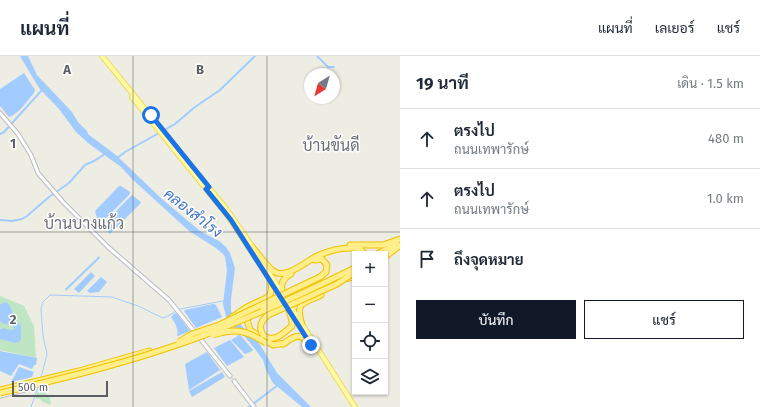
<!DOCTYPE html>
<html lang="th">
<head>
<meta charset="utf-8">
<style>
  :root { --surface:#fff; --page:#f2f2f3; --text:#1f2937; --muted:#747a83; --line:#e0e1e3; --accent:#111827 }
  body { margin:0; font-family:"Fira Sans",Sarabun,sans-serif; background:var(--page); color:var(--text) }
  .controls { position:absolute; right:12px; bottom:12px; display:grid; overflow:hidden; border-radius:0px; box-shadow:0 1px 3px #0004 }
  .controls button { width:36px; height:36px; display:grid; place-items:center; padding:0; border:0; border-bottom:1px solid var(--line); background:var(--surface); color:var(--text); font:20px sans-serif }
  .compass { position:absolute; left:304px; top:12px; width:36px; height:36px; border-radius:50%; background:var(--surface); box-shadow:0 1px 3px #0004; rotate:217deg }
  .scale { position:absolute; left:12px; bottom:10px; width:96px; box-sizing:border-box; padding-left:4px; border:2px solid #5b5e64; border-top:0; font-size:11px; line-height:14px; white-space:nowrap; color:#5b5e64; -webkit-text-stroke:3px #fff; paint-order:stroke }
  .stop { position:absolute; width:12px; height:12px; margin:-9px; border:3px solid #1a73e8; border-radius:50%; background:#fff }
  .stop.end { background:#1a73e8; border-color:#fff; box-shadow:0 1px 4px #0008 }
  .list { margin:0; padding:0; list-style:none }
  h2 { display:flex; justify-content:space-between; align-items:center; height:52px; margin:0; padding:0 16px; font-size:17px }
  h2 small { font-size:13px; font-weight:400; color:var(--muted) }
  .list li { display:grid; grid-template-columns:26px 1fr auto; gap:12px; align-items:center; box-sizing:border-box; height:60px; padding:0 16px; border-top:1px solid var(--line) }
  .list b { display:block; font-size:15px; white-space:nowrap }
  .list p { margin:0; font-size:13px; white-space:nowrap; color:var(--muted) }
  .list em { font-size:13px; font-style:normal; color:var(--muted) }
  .actions { display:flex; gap:8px; padding:12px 16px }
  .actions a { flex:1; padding:9px 0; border:1px solid var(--accent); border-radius:0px; text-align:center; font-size:14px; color:var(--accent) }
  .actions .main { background:var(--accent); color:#fff }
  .icon { flex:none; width:22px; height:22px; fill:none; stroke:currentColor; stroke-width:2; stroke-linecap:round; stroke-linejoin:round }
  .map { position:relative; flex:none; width:400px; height:351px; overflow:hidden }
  header { display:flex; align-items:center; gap:24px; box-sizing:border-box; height:56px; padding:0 20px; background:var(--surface); border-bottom:1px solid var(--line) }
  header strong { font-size:19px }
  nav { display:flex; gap:22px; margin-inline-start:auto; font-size:14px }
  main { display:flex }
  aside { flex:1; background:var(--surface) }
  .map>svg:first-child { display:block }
  .green { fill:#bee6c3 }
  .water { fill:#a2ccff }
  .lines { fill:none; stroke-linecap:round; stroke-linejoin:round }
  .stream { stroke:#a2ccff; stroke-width:1 }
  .canal { stroke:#a2ccff; stroke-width:2 }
  .secondary-casing { stroke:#b8bbc1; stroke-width:5 }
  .primary-casing { stroke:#f4d956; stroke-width:6 }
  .highway-casing { stroke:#f1c000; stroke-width:7 }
  .secondary { stroke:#fff; stroke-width:3 }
  .primary { stroke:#fffaa7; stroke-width:4 }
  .highway { stroke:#ffee89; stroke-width:5 }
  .highway-bridge-casing { stroke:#f1c000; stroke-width:7; stroke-linecap:butt }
  .highway-bridge { stroke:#ffee89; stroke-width:5 }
  .route { stroke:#1a73e8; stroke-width:5 }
  .grid { fill:none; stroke:#5b5e64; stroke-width:1; stroke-opacity:0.55 }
  .labels { text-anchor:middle; stroke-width:3; stroke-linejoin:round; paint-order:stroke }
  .water-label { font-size:15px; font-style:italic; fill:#4273c5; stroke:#fff }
  .quarter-label { font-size:16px; fill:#6c7076; stroke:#fff }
  .grid-label { font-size:13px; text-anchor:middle; font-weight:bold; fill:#5b5e64; stroke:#fff; stroke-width:3; stroke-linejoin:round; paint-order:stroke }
</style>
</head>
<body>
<header>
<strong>แผนที่</strong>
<nav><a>แผนที่</a><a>เลเยอร์</a><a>แชร์</a></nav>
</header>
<main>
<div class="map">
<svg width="400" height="351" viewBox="0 0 400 351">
  <rect width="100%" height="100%" fill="#eeede3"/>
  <!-- green -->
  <g class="green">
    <polygon points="0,240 24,250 34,270 36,302 0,294"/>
    <path d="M39,334H44C46,340 53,341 50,349L43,346L40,343H36V338Z"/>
  </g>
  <!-- water -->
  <g class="water">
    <polygon points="20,0 28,0 37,19 72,56 78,66 87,75 88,78 116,99 162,143 200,175 219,185 226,191 230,197 235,212 231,243 231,255 235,263 259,287 277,317 311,351 302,351 273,327 266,314 263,304 255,293 245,281 234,272 226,261 223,248 227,214 225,201 223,198 216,192 189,175 132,123 121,111 88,87 76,76 59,53 39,32"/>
    <path d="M24,17L35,34L34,37C27,45 19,58 9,61L0,50V33Z"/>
    <polygon points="119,130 121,130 130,136 129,139 101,167 97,162 95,155"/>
    <polygon points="132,139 141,146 139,149 110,178 104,171 103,168"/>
    <polygon points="99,200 100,202 66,235 65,233"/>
    <polygon points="91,216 95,220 79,237 74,233"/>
    <polygon points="101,221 107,226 99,236 90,237 87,235"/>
    <path d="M4,246L9,248L15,262L21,270V283L19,286L15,287L0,283V274L3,272L11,274L15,273C13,267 5,270 0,265V249Z"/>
    <polygon points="213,248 216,249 222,261 196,272 184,255 185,254"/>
    <path d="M175,257L177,258L190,275L178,280H177C179,273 175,267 171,261Z"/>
    <polygon points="239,279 241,280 253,294 252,295 245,298 231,284"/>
    <polygon points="230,284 244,301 227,310 214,292"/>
    <polygon points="0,295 37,302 36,309 34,309 32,313 19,308 11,320 0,315"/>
    <polygon points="207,296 220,314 189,334 185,308"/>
    <polygon points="19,311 34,316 32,321 11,326"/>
    <polygon points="222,316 225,321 192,341 189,335"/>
  </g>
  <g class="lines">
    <!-- stream -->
    <g class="stream">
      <polyline points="41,322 47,298 43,280 41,253 43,246 50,239 112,241 138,250 163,262 168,260 180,253 223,245"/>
      <polyline points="31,351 38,331"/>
    </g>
    <!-- canal -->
    <g class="canal">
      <polyline points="317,0 328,11 334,11"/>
      <polyline points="0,78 4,76 42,34"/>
      <polyline points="116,103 125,96 175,68 195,51 220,34 255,0"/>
      <polyline points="0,164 12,165 22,163 27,160 49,141 69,127 85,109 94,105 105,98"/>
      <polyline points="249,351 278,329"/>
    </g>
    <!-- secondary casing -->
    <g class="secondary-casing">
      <g id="secondary">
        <polyline points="0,57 18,78 31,99 38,117 63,146 108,191 169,244 230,320"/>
        <polyline points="234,325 254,351"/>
        <polyline points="0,340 29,333"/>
      </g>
    </g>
    <!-- primary casing -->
    <g class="primary-casing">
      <g id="primary">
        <polyline points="102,0 227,154 254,193"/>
        <polyline points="132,41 228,160 282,242"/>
        <polyline points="263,207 355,351"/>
      </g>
    </g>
    <!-- highway casing -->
    <g class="highway-casing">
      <g id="highway">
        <polyline points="350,189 383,189 400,183"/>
        <path d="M252,191C259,198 267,212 275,216C286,223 307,205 317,200C331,194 345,190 360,193L365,198"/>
        <polyline points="377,198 397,188"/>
        <polyline points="385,201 399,190"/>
        <polyline points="315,204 322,203 327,209 326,216 320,221"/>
        <polyline points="330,227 342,223 355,221"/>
        <path d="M282,237C281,227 282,223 291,218"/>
        <polyline points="253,255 247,264 250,274 273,289 285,287"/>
        <path d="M232,261C239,257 244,252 251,249C264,242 274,244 271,225"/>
        <path d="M302,269C295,246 302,248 321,239"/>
        <path d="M264,280C274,287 284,277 292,270V265L289,254"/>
        <path d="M283,288C289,284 297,277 303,282C306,285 307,287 311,289"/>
        <polyline points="0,334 79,315 149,295"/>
      </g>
    </g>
    <!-- secondary -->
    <use href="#secondary" class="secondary"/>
    <!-- primary -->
    <use href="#primary" class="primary"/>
    <!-- highway -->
    <use href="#highway" class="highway"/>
    <!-- highway-bridge casing -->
    <g class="highway-bridge-casing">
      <g id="highway-bridge">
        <polyline points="263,252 282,244"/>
        <path d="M213,279C236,272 246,274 266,287"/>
        <path d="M263,279C258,271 261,265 268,259L337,228L355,216"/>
        <polyline points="179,286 192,278 219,269 320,221"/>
        <path d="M0,337C65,322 131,306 194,283C249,263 302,238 355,212"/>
      </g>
    </g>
    <!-- highway-bridge -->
    <use href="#highway-bridge" class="highway-bridge"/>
  </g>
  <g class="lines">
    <!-- route -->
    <polyline class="route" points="151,59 209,131 206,133 231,164 311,289"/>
  </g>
  <!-- grid -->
  <path class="grid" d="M133,0V351M267,0V351M0,176H400"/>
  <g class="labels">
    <!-- water labels -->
    <g class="water-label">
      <text transform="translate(193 157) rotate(38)" y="5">คลองสำโรง</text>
    </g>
    <!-- quarter labels -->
    <g class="quarter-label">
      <text x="331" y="95">บ้านขันดี</text>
      <text x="84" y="173">บ้านบางแก้ว</text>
    </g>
  </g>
  <g class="grid-label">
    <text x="67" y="18">A</text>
    <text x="200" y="18">B</text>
    <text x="13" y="92">1</text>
    <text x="13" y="268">2</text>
  </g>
</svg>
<div class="controls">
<button>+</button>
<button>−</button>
<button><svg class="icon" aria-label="locate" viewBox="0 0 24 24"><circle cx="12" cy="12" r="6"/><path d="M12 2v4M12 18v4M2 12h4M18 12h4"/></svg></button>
<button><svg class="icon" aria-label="layers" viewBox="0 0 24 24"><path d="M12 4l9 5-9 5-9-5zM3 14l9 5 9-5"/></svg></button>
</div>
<svg class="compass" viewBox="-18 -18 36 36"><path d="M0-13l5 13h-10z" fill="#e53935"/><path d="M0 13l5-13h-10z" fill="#747a83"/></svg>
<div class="scale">500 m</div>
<div class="stop" style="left:151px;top:59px"></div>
<div class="stop end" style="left:311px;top:289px"></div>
</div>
<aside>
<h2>19 นาที<small>เดิน · 1.5 km</small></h2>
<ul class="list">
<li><svg class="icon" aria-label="ahead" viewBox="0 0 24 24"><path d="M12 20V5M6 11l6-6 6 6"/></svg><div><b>ตรงไป</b><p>ถนนเทพารักษ์</p></div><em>480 m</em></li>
<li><svg class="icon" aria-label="ahead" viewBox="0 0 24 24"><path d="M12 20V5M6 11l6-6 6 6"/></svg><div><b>ตรงไป</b><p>ถนนเทพารักษ์</p></div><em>1.0 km</em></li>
<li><svg class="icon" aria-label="arrive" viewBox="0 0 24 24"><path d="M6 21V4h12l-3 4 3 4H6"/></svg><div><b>ถึงจุดหมาย</b></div></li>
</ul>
<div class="actions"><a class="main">บันทึก</a><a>แชร์</a></div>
</aside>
</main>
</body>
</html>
